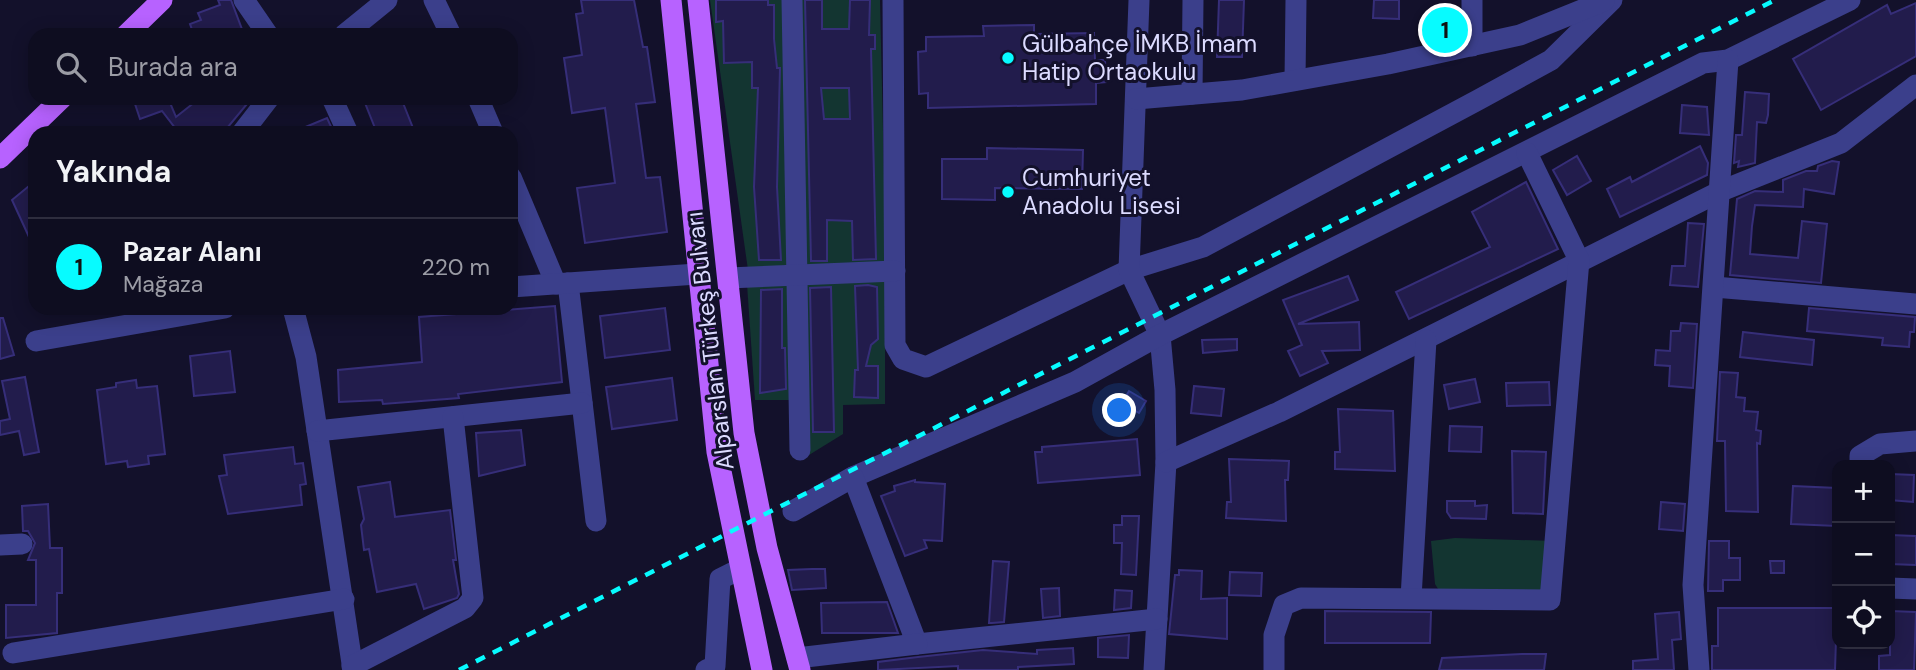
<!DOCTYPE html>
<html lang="tr">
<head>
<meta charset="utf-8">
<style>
  :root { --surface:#0e0d20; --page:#171629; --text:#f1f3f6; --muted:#9b9ca5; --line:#2e2d3e; --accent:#07fbff }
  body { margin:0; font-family:"DM Sans",sans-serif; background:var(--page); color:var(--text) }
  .controls { position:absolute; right:21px; bottom:21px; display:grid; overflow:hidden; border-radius:14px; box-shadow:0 4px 18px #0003 }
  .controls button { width:63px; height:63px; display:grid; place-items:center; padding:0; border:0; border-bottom:2px solid var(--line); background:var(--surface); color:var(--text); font:35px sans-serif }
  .you { position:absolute; left:1120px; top:411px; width:24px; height:24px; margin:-18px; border:5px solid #fff; border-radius:50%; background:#1a73e8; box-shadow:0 0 0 10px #1a73e833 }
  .badge { display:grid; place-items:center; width:46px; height:46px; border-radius:50%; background:var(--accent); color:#111; font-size:23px; font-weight:700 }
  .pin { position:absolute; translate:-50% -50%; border:4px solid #fff; box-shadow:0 2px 7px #0006 }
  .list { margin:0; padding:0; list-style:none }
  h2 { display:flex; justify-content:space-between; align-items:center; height:91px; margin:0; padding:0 28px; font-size:30px }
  h2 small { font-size:23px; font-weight:400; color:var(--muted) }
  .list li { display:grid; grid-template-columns:46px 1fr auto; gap:21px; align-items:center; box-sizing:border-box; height:98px; padding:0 28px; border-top:2px solid var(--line) }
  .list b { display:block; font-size:26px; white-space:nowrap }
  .list p { margin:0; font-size:23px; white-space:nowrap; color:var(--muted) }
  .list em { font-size:23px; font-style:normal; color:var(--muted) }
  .icon { flex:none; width:38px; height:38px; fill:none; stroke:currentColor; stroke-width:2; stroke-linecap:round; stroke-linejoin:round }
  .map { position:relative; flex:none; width:1916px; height:670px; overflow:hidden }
  .search { position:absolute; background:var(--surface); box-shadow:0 4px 18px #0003; left:28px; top:28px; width:490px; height:77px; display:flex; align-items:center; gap:18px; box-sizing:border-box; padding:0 24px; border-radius:21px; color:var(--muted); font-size:26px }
  .panel { position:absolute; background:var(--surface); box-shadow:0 4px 18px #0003; left:28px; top:126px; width:490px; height:189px; border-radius:21px }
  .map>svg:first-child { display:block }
  .green { fill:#133531 }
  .building { fill:#221c4c; stroke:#362e79; stroke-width:2; fill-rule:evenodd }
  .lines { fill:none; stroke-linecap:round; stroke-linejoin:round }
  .minor { stroke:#3b3f8b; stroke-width:21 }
  .major { stroke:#b762ff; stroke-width:21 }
  .rail { stroke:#07fbff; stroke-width:4.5; stroke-dasharray:10 9; stroke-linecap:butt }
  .poi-dot { fill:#07fbff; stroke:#13112b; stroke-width:2.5 }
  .labels { text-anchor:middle; stroke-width:6; stroke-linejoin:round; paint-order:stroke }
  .poi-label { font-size:24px; fill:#dcdbff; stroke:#13112b; text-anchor:start }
  .street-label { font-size:24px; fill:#dcdbff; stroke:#13112b }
</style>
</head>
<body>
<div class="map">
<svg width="1916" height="670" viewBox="0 0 1916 670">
  <rect width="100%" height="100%" fill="#13112b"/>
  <!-- green -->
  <g class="green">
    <polygon points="710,0 783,0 788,265 748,270"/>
    <polygon points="800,0 880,0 886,263 804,269"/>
    <polygon points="885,275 885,404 843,405 843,434 809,455 800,278"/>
    <polygon points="787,283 790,400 755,400 747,284"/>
    <polygon points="1455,538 1554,541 1551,591 1440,592 1435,584 1431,541"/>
  </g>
  <!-- building -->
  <g class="building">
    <polygon points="218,0 231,0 243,32 234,35 194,35 190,24 201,20 198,13 220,5"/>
    <polygon points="581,0 634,0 643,47 647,47 655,102 636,104 646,178 660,177 667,232 585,243 577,188 615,183 605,108 572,113 564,58 582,55 576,14 583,13"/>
    <polygon points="716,0 768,0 768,5 774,5 774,39 777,68 780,68 777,187 781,260 759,260 754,187 758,88 752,88 752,62 724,63 723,21 716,22"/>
    <path d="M805,0H822V29H849L850,0H870L869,35H875V49H871L876,259L853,260L852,221L827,220V261H811ZM821,88H849L850,119H824Z"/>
    <polygon points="1219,0 1244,0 1242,57 1217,57"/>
    <polygon points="1374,0 1399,0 1399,19 1373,18"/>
    <polygon points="1916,3 1916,56 1821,110 1793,59 1887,5 1891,14"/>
    <polygon points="1034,25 1034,34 1094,33 1095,60 1105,60 1106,82 1096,83 1096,104 928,108 928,93 919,94 918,52 926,51 926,37 984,36 983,26"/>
    <polygon points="1745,92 1769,94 1768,115 1766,123 1757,122 1755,163 1738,167 1739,161 1734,163 1736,135 1742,135"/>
    <polygon points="133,98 168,98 176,117 200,98 252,98 223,133 179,133 162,111 140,119"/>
    <polygon points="363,98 401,98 415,133 377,133"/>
    <polygon points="1682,105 1707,107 1709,135 1680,133"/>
    <polygon points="327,118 334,133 291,133"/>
    <polygon points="1700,146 1708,163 1707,175 1620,217 1607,189 1630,177 1632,182"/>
    <polygon points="987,148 1083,150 1082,189 995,188 995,200 942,199 942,159 987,159"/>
    <polygon points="1577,156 1591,181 1567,195 1553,170"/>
    <polygon points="1832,161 1839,162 1834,194 1804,189 1803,207 1755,205 1752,226 1750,254 1798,258 1802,221 1827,224 1821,283 1730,275 1737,199 1755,191 1783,192 1783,180 1806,171 1817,171 1818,166"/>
    <polygon points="35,181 35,195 29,202 35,215 35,250 12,200"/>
    <polygon points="1526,182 1558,249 1409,319 1396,292 1490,247 1472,212"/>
    <polygon points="1688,223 1704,224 1698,287 1670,285 1672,266 1685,266"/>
    <polygon points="1348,276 1358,300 1298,324 1359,322 1360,350 1322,351 1328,363 1300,376 1288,351 1302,345 1283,300"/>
    <polygon points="868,285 877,287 878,339 871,345 866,366 878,366 878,398 854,397 855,370 858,370 855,286"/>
    <polygon points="831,287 834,432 813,432 810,288"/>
    <polygon points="782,289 782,348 785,348 786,389 760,393 761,290"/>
    <polygon points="555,306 562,382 458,394 459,398 383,404 382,400 339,402 338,370 422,362 419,317"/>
    <polygon points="665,308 670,350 605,358 600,316"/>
    <polygon points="1809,308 1915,317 1914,332 1910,332 1909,347 1882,345 1883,338 1807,331"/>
    <polygon points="0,318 3,318 14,355 0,359"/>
    <polygon points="1681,323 1697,324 1693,388 1669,386 1670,366 1655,365 1656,350 1670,351 1671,331 1680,331"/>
    <polygon points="1743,332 1814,340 1812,365 1740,357"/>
    <polygon points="1237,339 1237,350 1203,353 1202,340"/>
    <polygon points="230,351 235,392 194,396 190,356"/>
    <polygon points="1720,372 1738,373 1736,397 1745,398 1744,411 1758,412 1756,430 1761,431 1760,444 1757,443 1758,512 1726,511 1725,441 1717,441"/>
    <polygon points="25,377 39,452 24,455 19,431 0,435 0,421 10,419 2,381"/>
    <polygon points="672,378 677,420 612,429 606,387"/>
    <polygon points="1475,379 1480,402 1449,409 1444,385"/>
    <polygon points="136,380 137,388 157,386 165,454 148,456 149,464 128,467 127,461 106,464 97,390 116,387 116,383"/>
    <polygon points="1549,382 1550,405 1507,406 1506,383"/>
    <polygon points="1194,386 1224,389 1221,416 1191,413"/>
    <polygon points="1129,391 1146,401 1139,413 1122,403"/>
    <polygon points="1338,409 1393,411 1395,471 1335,469 1335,452 1340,452"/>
    <polygon points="1450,426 1482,427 1481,452 1449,451"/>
    <polygon points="521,430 525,465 479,476 476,433"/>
    <polygon points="1137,439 1140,475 1038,483 1035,452 1042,452 1042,447"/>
    <polygon points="293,447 295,464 303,463 306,484 300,485 302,505 228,514 219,476 227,475 224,455"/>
    <polygon points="1512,451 1546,452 1543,514 1513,513"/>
    <polygon points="1229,459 1289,461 1288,480 1285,480 1286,521 1226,518 1227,502 1231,502"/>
    <polygon points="1890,474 1914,475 1913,502 1890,500"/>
    <polygon points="915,480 915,482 945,484 942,541 924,540 927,548 905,556 881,496 895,491 894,486"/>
    <polygon points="390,482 395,517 450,510 456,560 453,560 459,594 457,598 424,609 416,584 377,592 369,549 364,550 361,525 364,519 358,487"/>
    <polygon points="1793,486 1837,488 1837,526 1791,524"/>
    <polygon points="1447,501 1475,501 1475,506 1487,505 1486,519 1451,518 1447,512"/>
    <polygon points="1661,502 1685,504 1683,531 1659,529"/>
    <polygon points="48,504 50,548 62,548 62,593 57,593 57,633 6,638 6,605 36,605 36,560 28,560 35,543 28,531 23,531 22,506"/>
    <polygon points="1122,516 1139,516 1136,575 1121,574 1122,543 1114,543 1114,525 1122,525"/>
    <polygon points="1890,535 1916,536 1916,565 1890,564"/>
    <polygon points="1709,541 1729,541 1729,558 1740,558 1740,580 1723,580 1723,591 1708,591"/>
    <polygon points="993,561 1009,562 1004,622 992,623 989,623"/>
    <polygon points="1770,561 1784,561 1784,573 1771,573"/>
    <polygon points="812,569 825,569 826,588 792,590 788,570"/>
    <polygon points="1179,570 1202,571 1201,599 1227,598 1227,639 1169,634 1175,575 1179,575"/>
    <polygon points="1230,572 1262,573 1261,596 1229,595"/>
    <polygon points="1059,588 1060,616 1043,618 1041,589"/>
    <polygon points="1115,590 1132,591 1131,608 1114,610"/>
    <polygon points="887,602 898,633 822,633 821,603"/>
    <polygon points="1718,608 1837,608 1835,670 1712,670 1712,646 1718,646"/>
    <polygon points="1325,611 1431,612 1430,643 1325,643"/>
    <polygon points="1890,611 1916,612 1914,670 1879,670 1879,656 1890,655"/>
    <polygon points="1679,612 1681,639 1672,640 1674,670 1633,670 1633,661 1658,659 1655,614"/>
    <polygon points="1129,635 1128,658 1098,657 1098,638"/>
    <polygon points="1073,648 1074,664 1018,667 1018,670 958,670 958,666 878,670 878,662 918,657 983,650 1037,654 1037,650"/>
    <polygon points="1522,654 1546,654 1544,670 1439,670 1442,658"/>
  </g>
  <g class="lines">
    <!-- minor -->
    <g class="minor">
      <polyline points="244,0 268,35"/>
      <polyline points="434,0 451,35"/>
      <polyline points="792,0 800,450"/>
      <polyline points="893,0 895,345 903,359 926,367 1129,270 1203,247 1478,100 1551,60 1612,0"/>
      <polyline points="1139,0 1129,270 1160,335 1165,390 1166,462 1154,670"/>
      <polyline points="1472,0 1472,46"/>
      <polyline points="344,35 387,0"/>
      <polyline points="1295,80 1296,0"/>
      <polyline points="1192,94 1193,0"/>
      <polyline points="332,98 348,133"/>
      <polyline points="478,98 493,133"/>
      <polyline points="1136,99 1242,90 1388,64 1520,35 1604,1"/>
      <polyline points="242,133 269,98"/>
      <polyline points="511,177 556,284"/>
      <polyline points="728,278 895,271"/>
      <polyline points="568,283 596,521"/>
      <polyline points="511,287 697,274"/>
      <polyline points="1714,287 1916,304"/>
      <polyline points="293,308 306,357 353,670"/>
      <polyline points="36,341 225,308"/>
      <polyline points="317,431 582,403"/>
      <polyline points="1166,462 1279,412 1721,191 1841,143 1916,85"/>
      <polyline points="1860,465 1860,456 1880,444 1916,441"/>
      <polyline points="853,477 1075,382 1160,335 1703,63 1728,60 1850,0"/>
      <polyline points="793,511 853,477 917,644 1157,619"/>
      <polyline points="0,545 22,544"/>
      <polyline points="1890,588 1916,589"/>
      <polyline points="1411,598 1426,340"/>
      <polyline points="13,653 344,599"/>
      <polyline points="797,658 917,644"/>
      <polyline points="352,666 465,608 473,598 453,417"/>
      <polyline points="706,670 715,666 720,579 740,569"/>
      <polyline points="1274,670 1274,635 1284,605 1301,598 1550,600 1579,260 1527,153"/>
      <polyline points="1699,670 1693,585 1728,60"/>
    </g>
    <!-- major -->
    <g class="major">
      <polyline points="671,0 717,452 762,670"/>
      <polyline points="698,0 744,433 767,548 800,670"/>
      <polyline points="126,35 162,0"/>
      <polyline points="0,158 62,98"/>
    </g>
    <!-- rail -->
    <polyline class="rail" points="459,670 1775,0"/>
  </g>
  <!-- markers -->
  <g class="poi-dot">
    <circle cx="1008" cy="58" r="7"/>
    <circle cx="1008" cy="192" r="7"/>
  </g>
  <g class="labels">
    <!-- poi labels -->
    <g class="poi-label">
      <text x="1022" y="52">Gülbahçe İMKB İmam<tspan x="1022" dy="28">Hatip Ortaokulu</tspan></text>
      <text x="1022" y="186">Cumhuriyet<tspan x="1022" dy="28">Anadolu Lisesi</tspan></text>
    </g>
    <!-- street labels -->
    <g class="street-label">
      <text transform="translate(710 341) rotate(-97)" y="8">Alparslan Türkeş Bulvarı</text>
    </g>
  </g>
</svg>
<div class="controls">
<button>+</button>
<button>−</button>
<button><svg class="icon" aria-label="locate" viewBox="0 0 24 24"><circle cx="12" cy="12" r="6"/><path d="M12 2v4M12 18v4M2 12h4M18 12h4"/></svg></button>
</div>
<div class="you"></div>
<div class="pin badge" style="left:1445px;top:30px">1</div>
<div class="search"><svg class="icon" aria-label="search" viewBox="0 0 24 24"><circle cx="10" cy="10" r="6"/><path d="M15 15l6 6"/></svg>Burada ara</div>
<section class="panel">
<h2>Yakında<small></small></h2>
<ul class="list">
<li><span class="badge">1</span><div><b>Pazar Alanı</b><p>Mağaza</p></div><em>220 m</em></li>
</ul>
</section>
</div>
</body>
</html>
